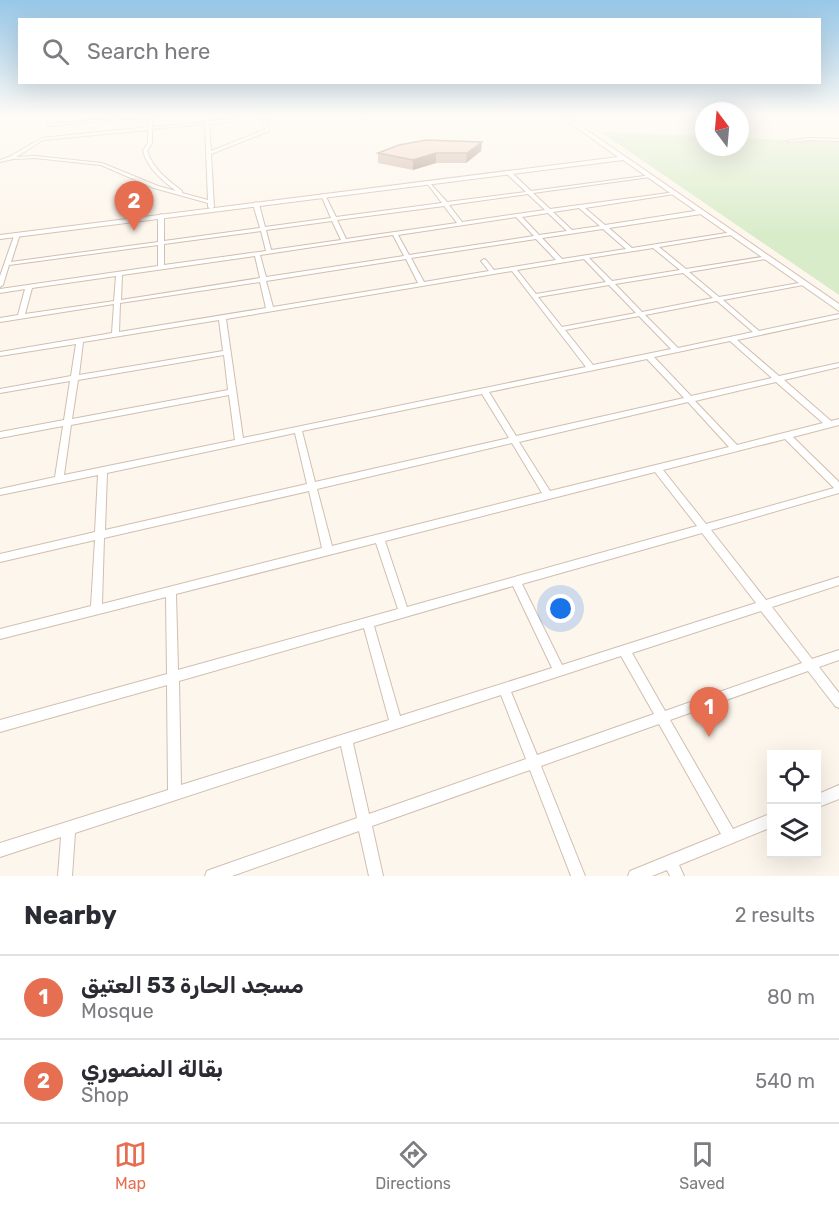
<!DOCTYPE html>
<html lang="en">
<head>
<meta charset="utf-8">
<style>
  :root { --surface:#fff; --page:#f2f2f3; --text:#2b2b33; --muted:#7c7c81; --line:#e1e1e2; --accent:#e76f51 }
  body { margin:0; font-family:Rubik,Vazirmatn,sans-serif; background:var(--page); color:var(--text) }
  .controls { position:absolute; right:18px; bottom:18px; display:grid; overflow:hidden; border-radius:0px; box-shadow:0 6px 24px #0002 }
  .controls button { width:54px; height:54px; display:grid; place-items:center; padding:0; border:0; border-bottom:2px solid var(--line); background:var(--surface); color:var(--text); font:30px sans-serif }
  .compass { position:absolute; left:695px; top:102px; width:54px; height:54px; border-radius:50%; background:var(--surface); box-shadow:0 6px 24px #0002; rotate:344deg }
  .you { position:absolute; left:561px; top:609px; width:21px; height:21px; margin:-15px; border:4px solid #fff; border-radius:50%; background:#1a73e8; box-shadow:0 0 0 9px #1a73e833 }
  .badge { display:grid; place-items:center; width:39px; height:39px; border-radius:50%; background:var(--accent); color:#fff; font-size:20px; font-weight:700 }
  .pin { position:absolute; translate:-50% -50px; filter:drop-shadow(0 2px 3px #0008) }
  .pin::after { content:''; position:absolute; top:32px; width:21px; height:18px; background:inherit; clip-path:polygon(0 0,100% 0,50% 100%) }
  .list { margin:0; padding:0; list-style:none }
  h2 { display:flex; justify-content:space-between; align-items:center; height:78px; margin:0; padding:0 24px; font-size:26px }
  h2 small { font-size:20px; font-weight:400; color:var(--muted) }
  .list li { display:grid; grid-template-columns:39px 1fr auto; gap:18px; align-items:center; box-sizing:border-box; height:84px; padding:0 24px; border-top:2px solid var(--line) }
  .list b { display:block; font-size:22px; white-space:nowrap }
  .list p { margin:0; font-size:20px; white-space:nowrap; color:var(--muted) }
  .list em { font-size:20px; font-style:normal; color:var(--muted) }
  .icon { flex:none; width:33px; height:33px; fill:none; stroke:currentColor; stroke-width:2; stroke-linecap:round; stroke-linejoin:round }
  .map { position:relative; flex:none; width:839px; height:876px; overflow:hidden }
  .search { position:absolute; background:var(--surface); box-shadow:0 6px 24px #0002; left:18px; right:18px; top:18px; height:66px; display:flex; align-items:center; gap:15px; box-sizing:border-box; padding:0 21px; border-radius:0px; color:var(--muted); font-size:22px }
  .sheet { height:246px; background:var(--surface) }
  nav { display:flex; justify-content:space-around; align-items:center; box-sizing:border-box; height:84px; border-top:2px solid var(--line); background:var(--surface); font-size:16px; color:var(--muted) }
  nav a { display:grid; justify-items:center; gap:3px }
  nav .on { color:var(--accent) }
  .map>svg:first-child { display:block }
  .green { fill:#d8ecc9 }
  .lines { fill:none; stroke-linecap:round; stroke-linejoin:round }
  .minor-casing { stroke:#d1beb0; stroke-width:2 }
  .secondary-casing { stroke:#d6c0b0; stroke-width:2 }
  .minor { fill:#fff; fill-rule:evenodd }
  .secondary { fill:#fff; fill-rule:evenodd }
  .wall { fill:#d1b7a8 }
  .shaded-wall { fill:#aa9588 }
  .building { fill:#f3d5c3; stroke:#aa9588; stroke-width:1.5 }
</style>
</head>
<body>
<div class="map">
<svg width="839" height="876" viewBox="0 0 839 876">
  <rect width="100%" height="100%" fill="#fdf6ec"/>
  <!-- green -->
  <polygon class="green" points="601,132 704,136 704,147 740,147 740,138 839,142 839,295"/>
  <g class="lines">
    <!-- minor casing -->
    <g class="minor-casing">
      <g id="minor">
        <path d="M151,115H163L152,117V127L205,122V115H209V121L261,116L260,115L264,116L288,115L265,118L269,131L211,154L214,207L211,209L208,207V203L154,188L101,165L35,158L13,159L0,162V160L9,157L42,138L148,127V117L48,126L47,124ZM261,119L266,129L211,151L209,124ZM205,124L208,200L182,193V191C168,180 153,169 147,151L152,143V129ZM148,130V143L143,151C148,169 162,180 176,191L158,186L102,163L35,156L16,157L43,140Z"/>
        <polygon points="361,115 365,115 368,121 366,121"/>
        <polygon points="809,138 839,139 839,141 809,140 789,142 787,141"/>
        <path d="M506,171H510L531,191L652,175V177H650L533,193L550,209L676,192V193L674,194L585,208L605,225L701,210L704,212L701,214L609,228L632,248L733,232V234L731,235L659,247L686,269L768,256L769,257L766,259L689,272L719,297L805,282V284L803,285L723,300L759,331L839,314V318L737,340L779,376L839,363V367L784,380L831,421L839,419V425L793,437L839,482V493L711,530L766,600L839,577V585L772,607L812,659L839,650V660L819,667L839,693V708L835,706L808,671L670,720L733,829L772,813V827L679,865L684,876H670L667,870L652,876H628L630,871L721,834L659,724L541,766L585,876H571L530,770L372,826L383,876H369L359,831L232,876H205L207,871L212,869L357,818L341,746L75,833L72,876H58L61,837L0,857V843L168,790L167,685L0,732V720L167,674L166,597L0,639V629L91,606L95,540L0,562V554L95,532L98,475L0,495V489L55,477L63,426L0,438V432L64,420L70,381L0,393V389L71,376L76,344L0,356V352L112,333L114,304L0,322V318L18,315L25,289L0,293V289L158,266V245L9,265L3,285L0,287V276L15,233L20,234L11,262L158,242V216L161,214L164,216V241L260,228L253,204L256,202L259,204L265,227L331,218L321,195L323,194L325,195L336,217L442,203L426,182L428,181L447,202L526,192L506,173ZM528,194L545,210L462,222L449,205ZM444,206L457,223L346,239L337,220ZM579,208L600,226L572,230L553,212ZM548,213L567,231L539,235L522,217ZM516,217L534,236L409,255L398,235ZM332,221L341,240L271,250L266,230ZM603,229L626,249L562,259L542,238ZM261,231L266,251L164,265V244ZM393,235L404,256L266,277L260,255ZM536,239L556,260L494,270L486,260L484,259L481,261L489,271L424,282L411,258ZM653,248L680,270L612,281L589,258ZM255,256L260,278L121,300L122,275ZM406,259L418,283L273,307L266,281ZM584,259L606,282L536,294L517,270ZM512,271L586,367L243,438L226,319ZM683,273L713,298L642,312L615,284ZM116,276L114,301L25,314L32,288ZM260,282L266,308L119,332L120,303ZM609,285L636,313L562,327L538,297ZM717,301L753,332L678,348L645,315ZM639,316L671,349L593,365L565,330ZM219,320L223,351L79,375L83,342ZM730,341L772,378L691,396L654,357ZM224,355L228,390L72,419L78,380ZM647,359L684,398L516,436L489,392ZM776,382L823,423L737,445L695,401ZM482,394L509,438L315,482L302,431ZM229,395L235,440L64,475L71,425ZM688,402L729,447L550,491L519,442ZM295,433L307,484L105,530L107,473ZM785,439L834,488L706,524L663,470ZM512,443L542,493L332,546L317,489ZM655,472L697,526L407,607L385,541ZM309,491L322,548L102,604L104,538ZM702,533L756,603L562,665L522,584ZM376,543L398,609L178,670L176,594ZM513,586L552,668L400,716L374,626ZM761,611L802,663L665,711L632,653ZM364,628L389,720L181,785L179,681ZM621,656L654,714L537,755L511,692ZM501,695L526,759L369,814L353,743Z"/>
        <polygon points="839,785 839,799 816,808 816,795"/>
      </g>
    </g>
    <!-- secondary casing -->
    <g class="secondary-casing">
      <polygon id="secondary" points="559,115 565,115 839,304 839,311 623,160 0,239 0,235 618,157"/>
    </g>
    <!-- minor -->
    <use href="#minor" class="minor"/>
    <!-- secondary -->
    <use href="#secondary" class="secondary"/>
  </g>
  <!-- wall -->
  <polygon class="wall" points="481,151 466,163 436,163 413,170 378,163 378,153"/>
  <!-- shaded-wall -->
  <g class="shaded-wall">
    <polygon points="482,142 481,151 466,163 467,153"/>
    <polygon points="436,153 436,163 413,170 413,160"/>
  </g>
  <!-- building -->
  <polygon class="building" points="426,140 482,142 467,153 436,153 413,160 378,153 399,145"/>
  <!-- sky -->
  <linearGradient id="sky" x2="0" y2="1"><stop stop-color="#97c7e8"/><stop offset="0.49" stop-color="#fefbf6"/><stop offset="1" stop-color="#fefbf6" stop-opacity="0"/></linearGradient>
  <rect width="839" height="237" fill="url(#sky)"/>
</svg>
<div class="controls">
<button><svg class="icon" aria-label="locate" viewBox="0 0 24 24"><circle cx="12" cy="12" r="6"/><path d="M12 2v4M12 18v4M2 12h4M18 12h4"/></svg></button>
<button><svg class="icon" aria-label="layers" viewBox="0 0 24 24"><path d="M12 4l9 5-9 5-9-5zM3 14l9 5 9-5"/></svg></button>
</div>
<svg class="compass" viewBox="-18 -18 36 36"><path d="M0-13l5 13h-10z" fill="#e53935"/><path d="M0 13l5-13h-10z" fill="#7c7c81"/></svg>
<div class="you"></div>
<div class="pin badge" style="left:709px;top:737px">1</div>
<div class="pin badge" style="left:134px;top:231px">2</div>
<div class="search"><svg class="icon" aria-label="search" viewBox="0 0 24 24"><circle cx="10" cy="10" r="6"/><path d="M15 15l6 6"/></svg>Search here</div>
</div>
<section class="sheet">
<h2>Nearby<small>2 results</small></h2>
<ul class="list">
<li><span class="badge">1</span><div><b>مسجد الحارة 53 العتيق</b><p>Mosque</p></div><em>80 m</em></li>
<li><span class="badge">2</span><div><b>بقالة المنصوري</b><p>Shop</p></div><em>540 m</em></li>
</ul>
</section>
<nav>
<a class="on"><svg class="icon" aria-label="map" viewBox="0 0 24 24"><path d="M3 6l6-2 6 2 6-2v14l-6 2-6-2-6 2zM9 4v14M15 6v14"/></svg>Map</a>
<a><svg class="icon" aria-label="directions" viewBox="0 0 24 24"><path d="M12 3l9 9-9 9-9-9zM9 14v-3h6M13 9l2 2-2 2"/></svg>Directions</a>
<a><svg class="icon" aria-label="saved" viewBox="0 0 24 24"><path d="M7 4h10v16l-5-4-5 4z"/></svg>Saved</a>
</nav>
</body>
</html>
